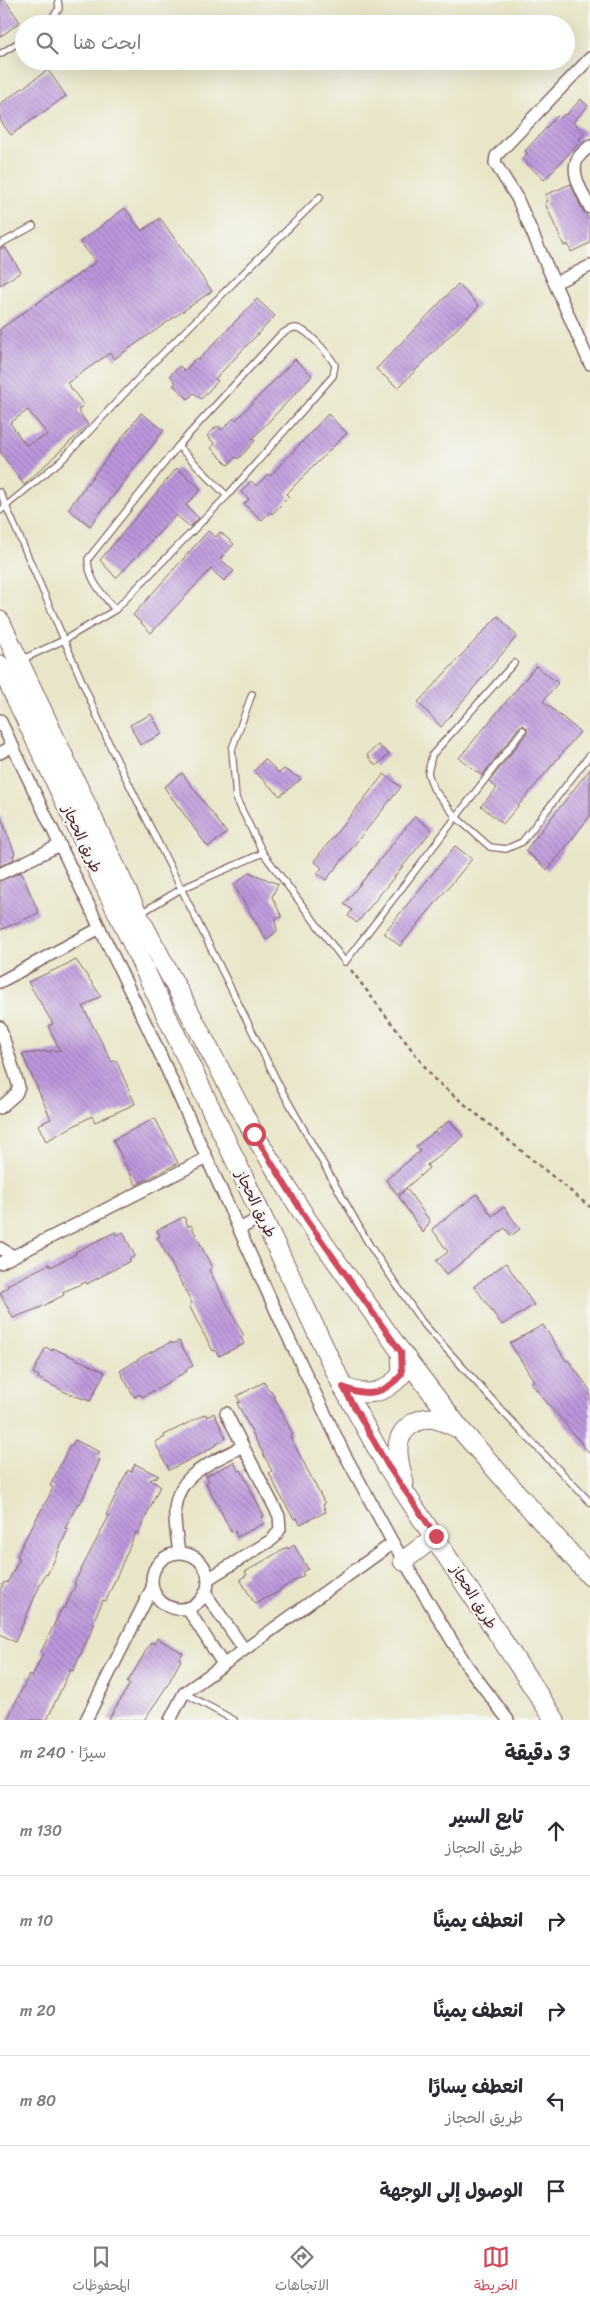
<!DOCTYPE html>
<html lang="ar">
<head>
<meta charset="utf-8">
<style>
  :root { --surface:#fff; --page:#f2f2f3; --text:#2b2b33; --muted:#7c7c81; --line:#e1e1e2; --accent:#d1495b }
  body { margin:0; font-family:Sriracha,"Playpen Sans Arabic",sans-serif; background:var(--page); color:var(--text); direction:rtl }
  .stop { position:absolute; width:15px; height:15px; margin:-11px; border:4px solid #d1495b; border-radius:50%; background:#fff }
  .stop.end { background:#d1495b; border-color:#fff; box-shadow:0 1px 5px #0008 }
  .list { margin:0; padding:0; list-style:none }
  h2 { display:flex; justify-content:space-between; align-items:center; height:65px; margin:0; padding:0 20px; font-size:21px }
  h2 small { font-size:16px; font-weight:400; color:var(--muted) }
  .list li { display:grid; grid-template-columns:32px 1fr auto; gap:15px; align-items:center; box-sizing:border-box; height:90px; padding:0 20px; border-top:1px solid var(--line) }
  .list b { display:block; font-size:19px; white-space:nowrap }
  .list p { margin:0; font-size:16px; white-space:nowrap; color:var(--muted) }
  .list em { font-size:16px; font-style:normal; color:var(--muted) }
  .icon { flex:none; width:28px; height:28px; fill:none; stroke:currentColor; stroke-width:2; stroke-linecap:round; stroke-linejoin:round }
  .map { position:relative; flex:none; width:590px; height:1720px; overflow:hidden; direction:ltr }
  .search { position:absolute; background:var(--surface); box-shadow:0 5px 20px #0002; left:15px; right:15px; top:15px; height:55px; display:flex; align-items:center; gap:12px; box-sizing:border-box; padding:0 18px; border-radius:28px; color:var(--muted); font-size:19px }
  .sheet { height:515px; background:var(--surface) }
  nav { display:flex; justify-content:space-around; align-items:center; box-sizing:border-box; height:70px; border-top:1px solid var(--line); background:var(--surface); font-size:14px; color:var(--muted) }
  nav a { display:grid; justify-items:center; gap:2px }
  nav .on { color:var(--accent) }
  .map>svg:first-child { display:block }
  .building { fill:url(#building-back-hatch); fill-rule:evenodd }
  .lines { fill:none; stroke-linecap:round; stroke-linejoin:round }
  .service-casing { stroke:#826462; stroke-width:8 }
  .minor-casing { stroke:#826462; stroke-width:14 }
  .primary-casing { stroke:#826462; stroke-width:21 }
  .path { stroke:#826462; stroke-width:2.5; stroke-dasharray:4 4; stroke-linecap:butt }
  .service { stroke:#fff; stroke-width:5.5 }
  .minor { stroke:#fff; stroke-width:11 }
  .primary { stroke:#fff; stroke-width:19 }
  .route { stroke:#d1495b; stroke-width:6 }
  .labels { text-anchor:middle; stroke-width:4.5; stroke-linejoin:round; paint-order:stroke }
  .street-label { font-size:15px; fill:#4a1f2b; stroke:#f6f6f2 }
</style>
</head>
<body>
<div class="map">
<svg width="590" height="1720" viewBox="0 0 590 1720">
  <defs>
    <pattern id="building-back-hatch" width="6" height="6" patternUnits="userSpaceOnUse" patternTransform="scale(1.25)"><rect width="6" height="6" fill="#bc97dd"/><path d="M-1 5l2 2M0 0l6 6M5-1l2 2" fill="none" stroke="#9b7bb3"/></pattern>
  </defs>
  <rect width="100%" height="100%" fill="#f6f6f2"/>
  <filter id="ink" filterUnits="userSpaceOnUse"><feTurbulence type="fractalNoise" baseFrequency=".02" numOctaves="2"/><feDisplacementMap in="SourceGraphic" scale="10" xChannelSelector="R" yChannelSelector="G"/><feConvolveMatrix kernelMatrix="1 2 1 2 8 2 1 2 1" color-interpolation-filters="sRGB"/></filter>
  <filter id="wash" filterUnits="userSpaceOnUse"><feTurbulence type="fractalNoise" baseFrequency=".0096" numOctaves="4" result="noise"/><feDisplacementMap in="SourceGraphic" scale="20" xChannelSelector="R" yChannelSelector="G"/><feGaussianBlur stdDeviation="1.12" result="paint"/><feColorMatrix in="noise" values="0 0 0 0 0 0 0 0 0 0 0 0 0 0 0 0 0 1.4 0 .05"/><feComposite in="paint" operator="in"/></filter>
  <g filter="url(#wash)">
    <rect width="100%" height="100%" fill="#e9e5c8"/>
    <g id="blocks">
      <!-- building -->
      <g class="building">
        <polygon points="0,0 5,0 20,22 0,37"/>
        <polygon points="48,70 66,96 11,135 0,120 0,104"/>
        <polygon points="581,99 588,106 573,122 585,133 579,139 581,141 544,180 522,159 527,154 525,151 557,116 560,119 564,114 566,115"/>
        <polygon points="571,184 583,211 590,220 590,243 571,252 568,244 564,246 545,203 548,201 545,195"/>
        <path d="M125,208L142,231L160,218L212,291L114,359L110,353L67,383L84,405L78,410L88,425L24,485L0,452V329L96,262L80,242ZM28,410L48,435L26,445L10,423Z"/>
        <polygon points="5,247 21,272 0,285 0,249"/>
        <polygon points="458,284 479,306 398,388 376,369"/>
        <polygon points="257,299 275,316 215,379 218,381 201,399 194,393 188,399 173,385 176,383 170,375 180,366 185,371 196,358 198,360"/>
        <polygon points="295,359 312,376 253,438 255,441 238,459 236,457 228,465 211,448 215,444 207,436 217,426 222,430 234,418 236,420"/>
        <polygon points="141,413 164,430 90,526 68,509"/>
        <polygon points="328,414 347,433 286,494 289,497 272,514 270,512 262,520 244,504 249,499 241,492 251,481 256,486 268,474 270,476"/>
        <polygon points="177,468 201,489 186,505 199,518 190,527 176,515 116,578 100,560"/>
        <polygon points="208,531 216,537 220,532 234,544 220,559 234,571 224,581 211,569 151,633 133,615"/>
        <polygon points="498,616 517,636 441,727 418,702"/>
        <polygon points="536,666 558,683 543,701 580,732 503,824 481,806 497,788 489,782 527,733 527,728 523,725 519,727 482,776 459,758"/>
        <polygon points="151,714 162,734 140,745 130,725"/>
        <polygon points="378,745 389,754 376,766 367,755"/>
        <polygon points="265,759 279,773 284,769 301,779 280,796 254,771"/>
        <polygon points="590,769 590,816 548,870 525,851"/>
        <polygon points="182,773 227,833 208,847 164,787"/>
        <polygon points="384,774 401,787 326,880 317,873 322,868 314,861"/>
        <polygon points="0,815 15,854 13,855 14,859 0,866"/>
        <polygon points="415,816 432,830 357,923 348,916 352,910 344,904"/>
        <polygon points="455,846 472,859 400,946 384,933"/>
        <polygon points="21,872 39,913 0,930 0,881"/>
        <polygon points="249,872 278,884 272,897 282,917 275,919 277,931 266,940 234,885"/>
        <polygon points="76,960 101,996 83,1007 112,1062 116,1060 135,1104 95,1122 92,1116 46,1141 38,1125 51,1119 22,1054 60,1050 48,1026 53,1024 28,982"/>
        <polygon points="155,1118 178,1163 136,1185 113,1140"/>
        <polygon points="450,1120 463,1137 427,1165 429,1168 398,1195 386,1180 420,1151 416,1146"/>
        <polygon points="406,1188 430,1221 423,1233 399,1197"/>
        <polygon points="477,1194 492,1216 504,1207 520,1229 511,1236 505,1228 447,1274 436,1261 448,1252 432,1229"/>
        <polygon points="184,1217 188,1226 191,1225 212,1268 209,1270 244,1336 241,1337 244,1344 219,1356 215,1350 213,1351 199,1325 189,1305 192,1303 157,1237 160,1236 157,1230"/>
        <polygon points="115,1232 117,1235 123,1232 135,1256 129,1259 130,1261 87,1284 86,1282 63,1292 64,1295 39,1308 13,1318 0,1293 8,1287 7,1285 49,1264 50,1267 76,1254 75,1252"/>
        <polygon points="506,1263 534,1305 502,1325 474,1286"/>
        <polygon points="543,1325 566,1361 568,1360 590,1390 590,1454 531,1383 534,1381 510,1343"/>
        <polygon points="179,1341 193,1366 186,1369 187,1371 162,1386 142,1397 140,1394 134,1397 120,1371 145,1355 171,1342 172,1344"/>
        <polygon points="46,1347 52,1351 53,1348 105,1372 90,1401 67,1393 38,1378 39,1376 33,1373"/>
        <polygon points="264,1382 269,1391 271,1390 293,1435 290,1436 325,1504 323,1505 326,1512 300,1524 297,1518 294,1519 279,1493 269,1473 272,1471 237,1403 240,1402 237,1396"/>
        <polygon points="214,1413 226,1438 205,1452 169,1470 155,1442 165,1437 164,1435 206,1414 207,1417"/>
        <polygon points="75,1440 100,1452 97,1458 100,1460 80,1504 78,1503 65,1528 68,1529 56,1557 47,1575 45,1574 15,1642 0,1634 0,1590 4,1582 7,1583 20,1558 17,1556 24,1541 49,1496 53,1487 50,1486 70,1445 72,1446"/>
        <polygon points="234,1462 238,1471 241,1470 264,1516 261,1517 265,1523 237,1537 234,1530 231,1531 206,1483 209,1481 206,1476"/>
        <polygon points="135,1464 159,1476 150,1480 160,1486 138,1534 136,1532 106,1601 103,1600 93,1622 95,1623 73,1671 70,1670 47,1720 7,1720 29,1675 32,1677 43,1654 41,1652 62,1608 65,1608 76,1584 74,1583 109,1516 106,1515 128,1470 131,1472"/>
        <polygon points="294,1545 308,1569 302,1572 304,1575 279,1590 280,1591 255,1604 240,1579 247,1575 245,1572 287,1547 288,1549"/>
        <polygon points="157,1638 183,1653 179,1659 181,1660 167,1686 144,1720 108,1720 130,1684 127,1682 136,1668 151,1642 154,1644"/>
      </g>
    </g>
  </g>
  <g filter="url(#ink)">
    <use href="#blocks" fill-opacity="0" stroke="#826462" stroke-width="1"/>
    <g class="lines">
      <!-- service casing -->
      <g class="service-casing">
        <g id="service">
          <polyline points="47,24 59,9 58,0"/>
          <polyline points="0,54 24,39"/>
          <polyline points="0,244 33,226"/>
          <polyline points="178,446 227,496"/>
          <polyline points="0,492 111,748 281,1089 370,1246 422,1322 504,1413 590,1502"/>
          <polyline points="0,511 64,458 154,362 320,197"/>
          <path d="M21,660L64,640L115,610L227,496L333,376L335,365C329,355 306,326 294,328C289,329 283,333 279,336L178,446L88,559C88,580 103,594 115,610"/>
          <polyline points="514,663 432,755 428,773 433,788 456,817 490,847 506,849 522,842 589,756"/>
          <polyline points="252,694 232,749 236,798 263,853"/>
          <polyline points="141,913 181,889 263,853 345,962 523,730"/>
          <polyline points="184,1693 234,1720"/>
        </g>
      </g>
      <!-- minor casing -->
      <g class="minor-casing">
        <g id="minor">
          <polyline points="590,58 496,156 495,163 517,198 590,364"/>
          <path d="M590,146C587,149 581,153 578,158C569,173 584,195 590,208"/>
          <polyline points="555,283 590,266"/>
          <polyline points="0,720 154,1041 280,1320 344,1453 393,1543 466,1664 508,1720"/>
          <polyline points="0,753 13,746"/>
          <polyline points="0,874 60,845"/>
          <polyline points="0,982 100,928"/>
          <polyline points="0,1027 19,1087 16,1094 0,1108"/>
          <polyline points="240,1229 262,1216"/>
          <polyline points="0,1248 13,1256"/>
          <polyline points="0,1263 207,1158"/>
          <path d="M179,1552C177,1538 174,1523 175,1509C178,1472 216,1461 243,1446"/>
          <circle cx="180" cy="1581" r="28"/>
          <polyline points="208,1579 273,1539 280,1529 279,1516 226,1413"/>
          <polyline points="205,1593 244,1649"/>
          <polyline points="187,1608 223,1664"/>
          <polyline points="86,1720 152,1588"/>
          <polyline points="170,1720 184,1693 393,1543"/>
        </g>
      </g>
      <!-- primary casing -->
      <g class="primary-casing">
        <g id="primary">
          <polyline points="0,621 138,915 254,1134 307,1220 401,1352 460,1429 590,1576"/>
          <polyline points="0,665 343,1387 387,1466 555,1720"/>
          <path d="M343,1387C367,1398 385,1394 402,1374L401,1352"/>
          <path d="M404,1483C399,1462 390,1438 412,1424C417,1421 424,1418 431,1418C440,1419 451,1425 460,1429"/>
          <polyline points="403,1561 436,1536"/>
        </g>
      </g>
      <!-- path -->
      <polyline class="path" points="351,970 435,1080 590,1207"/>
      <!-- service -->
      <use href="#service" class="service"/>
      <!-- minor -->
      <use href="#minor" class="minor"/>
      <!-- primary -->
      <use href="#primary" class="primary"/>
    </g>
  </g>
  <g class="lines" filter="url(#ink)">
    <!-- route -->
    <path class="route" d="M254,1134L307,1220L401,1352L402,1374C385,1394 367,1398 343,1387L388,1466L436,1536"/>
  </g>
  <g class="labels">
    <!-- street labels -->
    <g class="street-label">
      <text transform="translate(82 839) rotate(65)" y="5">طريق الحجاز</text>
      <text transform="translate(256 1204) rotate(64)" y="5">طريق الحجاز</text>
      <text transform="translate(474 1597) rotate(58)" y="5">طريق الحجاز</text>
    </g>
  </g>
</svg>
<div class="stop" style="left:254px;top:1134px"></div>
<div class="stop end" style="left:436px;top:1536px"></div>
<div class="search"><svg class="icon" aria-label="search" viewBox="0 0 24 24"><circle cx="10" cy="10" r="6"/><path d="M15 15l6 6"/></svg>ابحث هنا</div>
</div>
<section class="sheet">
<h2>3 دقيقة<small>سيرًا · 240 m</small></h2>
<ul class="list">
<li><svg class="icon" aria-label="ahead" viewBox="0 0 24 24"><path d="M12 20V5M6 11l6-6 6 6"/></svg><div><b>تابع السير</b><p>طريق الحجاز</p></div><em>130 m</em></li>
<li><svg class="icon" aria-label="right" viewBox="0 0 24 24"><path d="M7 20v-9h11M14 6l5 5-5 5"/></svg><div><b>انعطف يمينًا</b></div><em>10 m</em></li>
<li><svg class="icon" aria-label="right" viewBox="0 0 24 24"><path d="M7 20v-9h11M14 6l5 5-5 5"/></svg><div><b>انعطف يمينًا</b></div><em>20 m</em></li>
<li><svg class="icon" aria-label="left" viewBox="0 0 24 24"><path d="M17 20v-9H6M10 6l-5 5 5 5"/></svg><div><b>انعطف يسارًا</b><p>طريق الحجاز</p></div><em>80 m</em></li>
<li><svg class="icon" aria-label="arrive" viewBox="0 0 24 24"><path d="M6 21V4h12l-3 4 3 4H6"/></svg><div><b>الوصول إلى الوجهة</b></div></li>
</ul>
</section>
<nav>
<a class="on"><svg class="icon" aria-label="map" viewBox="0 0 24 24"><path d="M3 6l6-2 6 2 6-2v14l-6 2-6-2-6 2zM9 4v14M15 6v14"/></svg>الخريطة</a>
<a><svg class="icon" aria-label="directions" viewBox="0 0 24 24"><path d="M12 3l9 9-9 9-9-9zM9 14v-3h6M13 9l2 2-2 2"/></svg>الاتجاهات</a>
<a><svg class="icon" aria-label="saved" viewBox="0 0 24 24"><path d="M7 4h10v16l-5-4-5 4z"/></svg>المحفوظات</a>
</nav>
</body>
</html>
